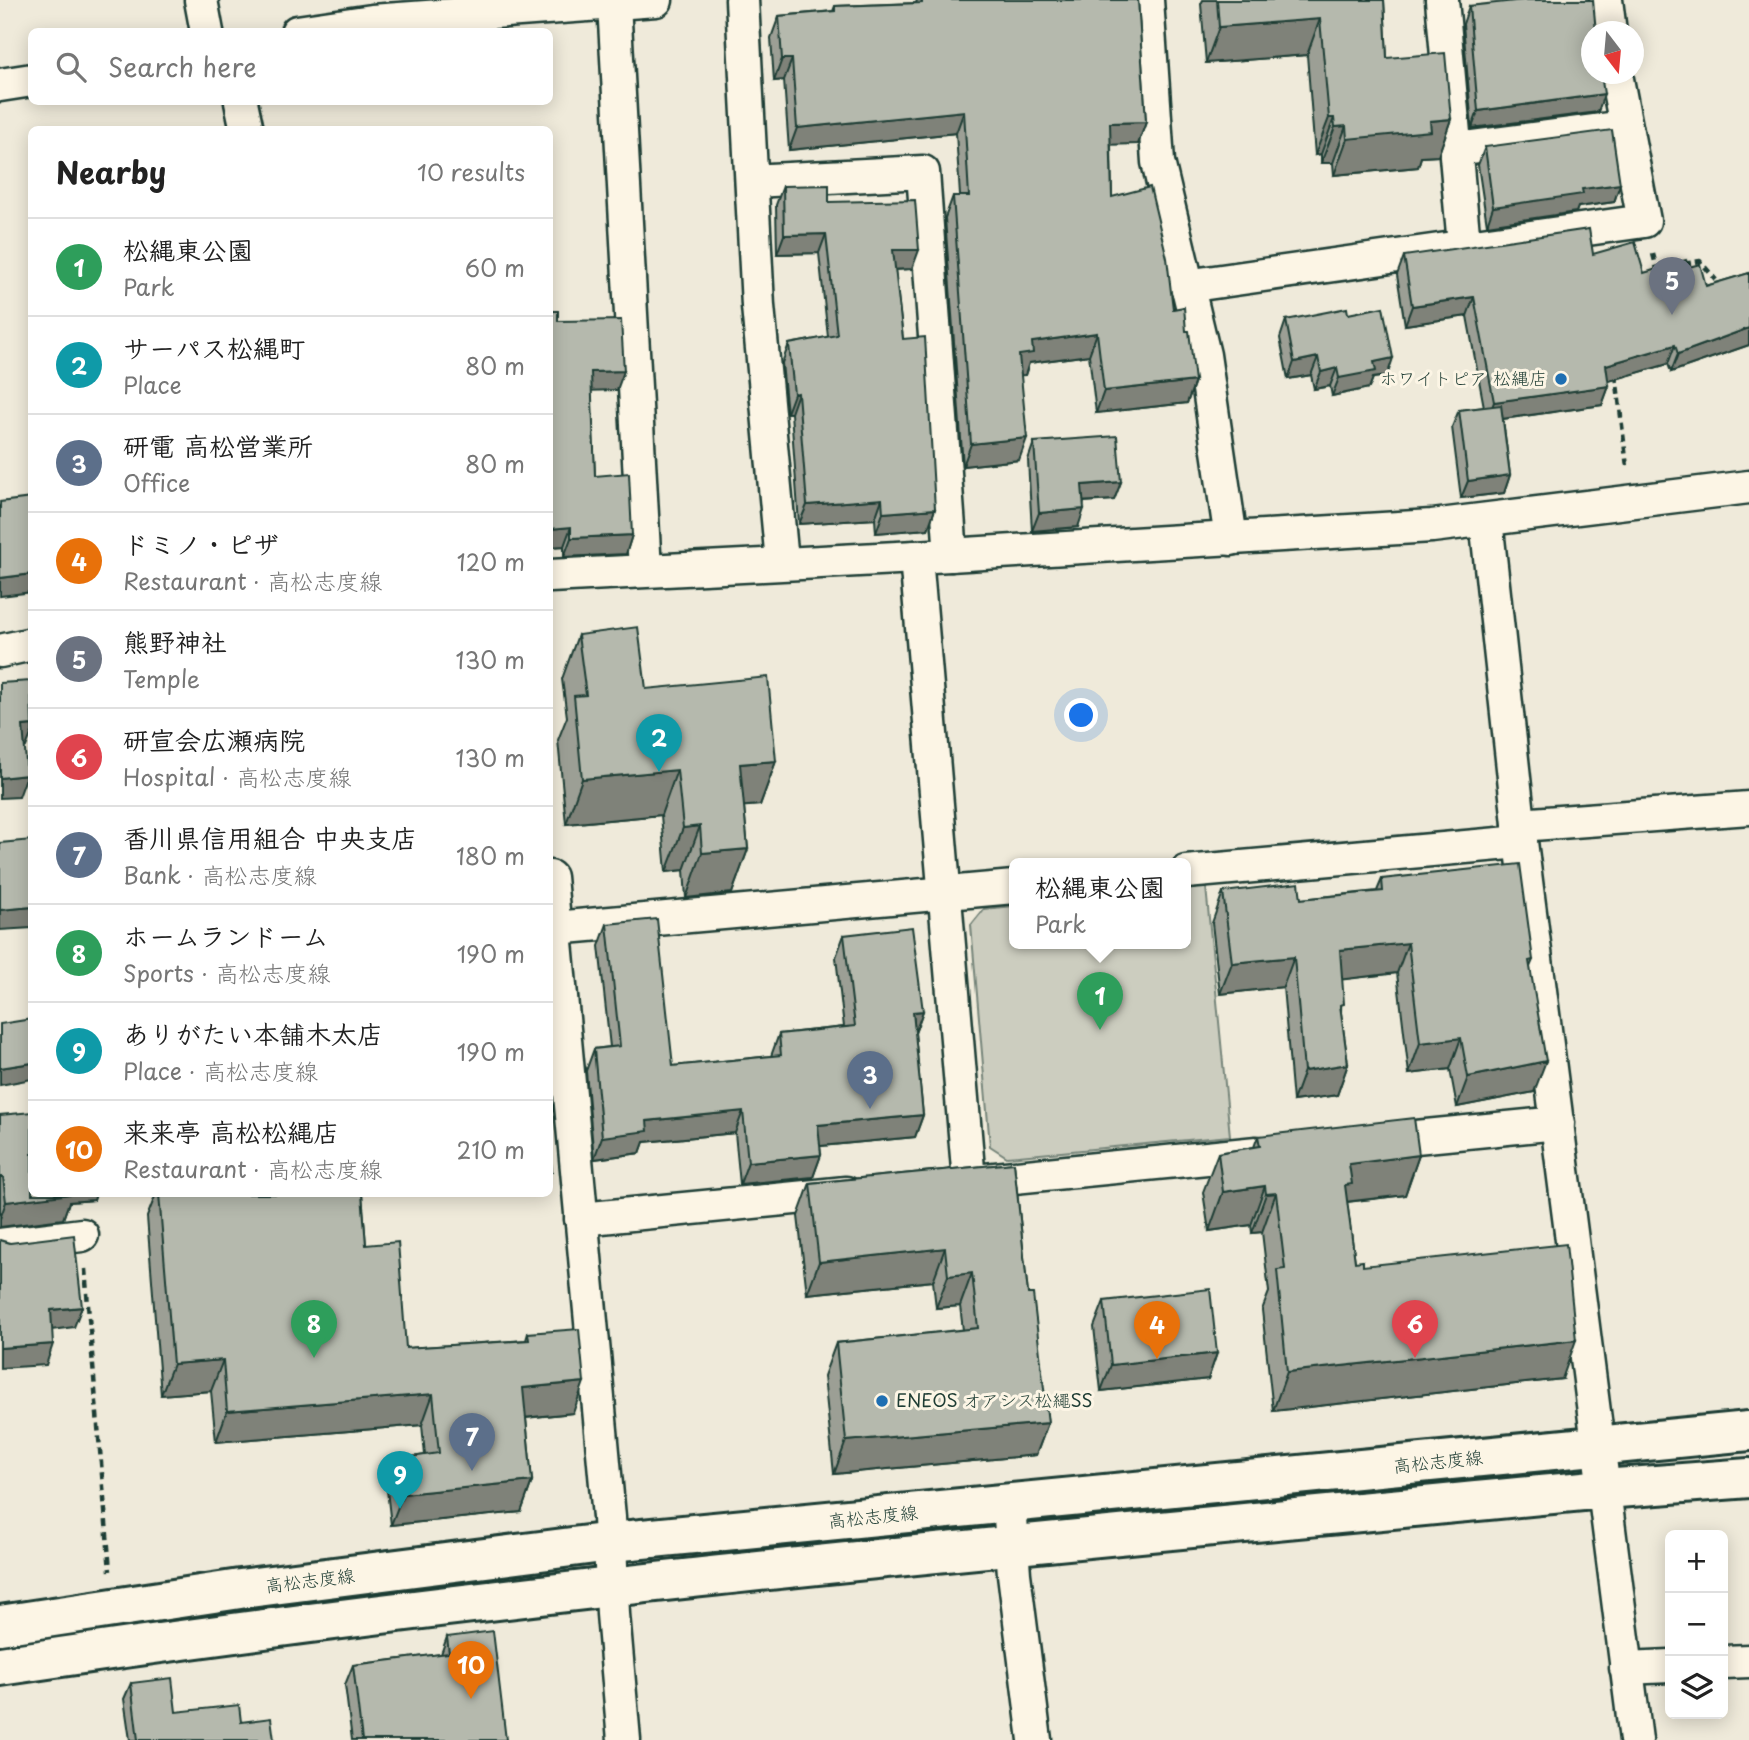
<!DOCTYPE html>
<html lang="en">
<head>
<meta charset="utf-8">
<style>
  :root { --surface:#fff; --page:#f6f6f6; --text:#222; --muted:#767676; --line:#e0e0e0; --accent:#111827 }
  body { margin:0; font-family:"Playpen Sans","Klee One",sans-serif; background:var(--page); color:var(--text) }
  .controls { position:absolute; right:21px; bottom:21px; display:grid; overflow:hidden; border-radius:10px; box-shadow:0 4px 18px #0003 }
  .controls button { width:63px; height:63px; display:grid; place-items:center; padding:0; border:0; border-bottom:2px solid var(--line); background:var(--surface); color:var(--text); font:35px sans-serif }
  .compass { position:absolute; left:1581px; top:21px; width:63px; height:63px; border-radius:50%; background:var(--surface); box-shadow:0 4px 18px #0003; rotate:164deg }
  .you { position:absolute; left:1082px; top:716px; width:24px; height:24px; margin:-18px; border:5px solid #fff; border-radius:50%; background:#1a73e8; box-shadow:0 0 0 10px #1a73e833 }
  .badge { display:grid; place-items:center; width:46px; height:46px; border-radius:50%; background:var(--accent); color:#fff; font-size:23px; font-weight:700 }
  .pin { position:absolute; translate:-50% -58px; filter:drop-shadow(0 2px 4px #0008) }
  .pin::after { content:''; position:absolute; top:37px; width:24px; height:21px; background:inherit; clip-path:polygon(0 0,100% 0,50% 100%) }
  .popup { position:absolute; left:1009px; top:858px; width:182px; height:91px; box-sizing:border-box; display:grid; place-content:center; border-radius:10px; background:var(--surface); filter:drop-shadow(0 2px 5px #0005); font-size:23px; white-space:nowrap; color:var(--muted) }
  .popup b { font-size:26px; color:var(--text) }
  .popup::after { content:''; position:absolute; left:50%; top:100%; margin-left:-14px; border:14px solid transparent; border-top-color:var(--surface) }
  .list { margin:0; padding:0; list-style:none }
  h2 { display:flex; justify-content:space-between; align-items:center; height:91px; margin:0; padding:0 28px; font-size:30px }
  h2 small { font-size:23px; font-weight:400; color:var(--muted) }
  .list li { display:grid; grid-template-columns:46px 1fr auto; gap:21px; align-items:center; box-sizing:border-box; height:98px; padding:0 28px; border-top:2px solid var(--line) }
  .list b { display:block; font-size:26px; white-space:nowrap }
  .list p { margin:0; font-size:23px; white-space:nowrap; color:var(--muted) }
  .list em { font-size:23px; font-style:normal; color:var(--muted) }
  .icon { flex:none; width:38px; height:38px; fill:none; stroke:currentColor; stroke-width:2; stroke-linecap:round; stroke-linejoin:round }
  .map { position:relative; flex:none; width:1749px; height:1740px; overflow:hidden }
  .search { position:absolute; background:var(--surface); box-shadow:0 4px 18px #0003; left:28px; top:28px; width:525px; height:77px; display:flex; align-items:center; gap:18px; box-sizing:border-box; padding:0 24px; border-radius:10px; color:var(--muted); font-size:26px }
  .panel { position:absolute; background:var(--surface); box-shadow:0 4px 18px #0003; left:28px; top:126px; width:525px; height:1071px; border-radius:10px }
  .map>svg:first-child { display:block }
  .green { fill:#cccdbf; stroke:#76857a; stroke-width:2 }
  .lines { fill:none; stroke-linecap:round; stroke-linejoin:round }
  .minor-casing { stroke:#1f3d34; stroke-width:37 }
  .secondary-casing { stroke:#1f3d34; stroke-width:44 }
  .path { stroke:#1f3d34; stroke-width:4.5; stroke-dasharray:7 5; stroke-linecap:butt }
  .minor { stroke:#fcf5e5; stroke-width:32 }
  .secondary { stroke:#fcf5e5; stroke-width:38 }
  .wall { fill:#9c9f95; stroke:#1f3d34; stroke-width:2 }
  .shaded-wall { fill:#7f8279; stroke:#1f3d34; stroke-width:2 }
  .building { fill:#b5b9ad; stroke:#1f3d34; stroke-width:2 }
  .poi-dot { fill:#1f6fb2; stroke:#fcf5e5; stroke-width:2.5 }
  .labels { text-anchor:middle; stroke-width:6; stroke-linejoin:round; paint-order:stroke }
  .poi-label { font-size:18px; fill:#1f3d34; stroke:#fcf5e5; text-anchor:end }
  .street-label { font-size:18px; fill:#1f3d34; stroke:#fcf5e5 }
</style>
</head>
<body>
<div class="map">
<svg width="1749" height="1740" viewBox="0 0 1749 1740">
  <rect width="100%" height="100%" fill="#efeada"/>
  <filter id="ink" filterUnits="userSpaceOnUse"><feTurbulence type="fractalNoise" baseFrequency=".0143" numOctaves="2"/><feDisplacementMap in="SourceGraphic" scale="14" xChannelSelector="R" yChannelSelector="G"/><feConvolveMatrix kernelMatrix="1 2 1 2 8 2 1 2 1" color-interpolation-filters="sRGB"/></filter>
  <g filter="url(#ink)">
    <!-- green -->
    <polygon class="green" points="1206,887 1230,1136 1007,1157 990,1146 971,925 984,909 1014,906 1014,944 1186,944 1186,889"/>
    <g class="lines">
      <!-- minor casing -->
      <g class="minor-casing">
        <g id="minor">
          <polyline points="201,0 207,32"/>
          <polyline points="742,0 758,306 782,562"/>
          <polyline points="1147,0 1158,162 1204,355 1231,539"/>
          <polyline points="1442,0 1464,245"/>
          <polyline points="1606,0 1610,32"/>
          <polyline points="614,3 645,570"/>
          <polyline points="297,32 372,21 656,0"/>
          <polyline points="0,85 32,80"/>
          <polyline points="241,102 247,130"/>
          <polyline points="1456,149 1624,127"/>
          <polyline points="752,181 923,172 951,555"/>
          <polyline points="1186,286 1644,221 1616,74"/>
          <polyline points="1486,520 1521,842 1636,1740"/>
          <polyline points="916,557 969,1181"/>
          <polyline points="550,576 916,557 1432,526 1749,487"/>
          <polyline points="0,651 32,644"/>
          <polyline points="1519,825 1749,808"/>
          <polyline points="1186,872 1521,842"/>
          <polyline points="550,877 609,1517 613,1614 624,1740"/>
          <polyline points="555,928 1014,887"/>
          <polyline points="1375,1141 1558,1123"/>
          <polyline points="975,1181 1257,1153"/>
          <polyline points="581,1219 846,1193"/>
          <polyline points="0,1245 82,1235"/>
          <polyline points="1009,1504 1014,1574 1035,1740"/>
          <polyline points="1723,1662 1749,1661"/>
          <polyline points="1626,1668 1670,1666"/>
        </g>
      </g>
      <!-- secondary casing -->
      <g class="secondary-casing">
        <g id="secondary">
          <polyline points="0,1625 240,1589 611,1542 1749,1431"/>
          <path d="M0,1666C532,1586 1068,1540 1604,1489L1749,1478"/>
        </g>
      </g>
      <!-- path -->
      <g class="path">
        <polyline points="1653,254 1658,273"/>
        <polyline points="1684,264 1700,261 1716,280"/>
        <polyline points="1616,375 1627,467"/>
        <polyline points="85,1269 110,1571"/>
      </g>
      <!-- minor -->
      <use href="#minor" class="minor"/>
      <!-- secondary -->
      <use href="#secondary" class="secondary"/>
    </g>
    <!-- wall -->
    <g class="wall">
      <polygon points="917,0 1138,0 1146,122 1138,144 1111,144 1112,197 1186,331 1195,381 1187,403 1096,413 1089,355 1029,363 1025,375 1021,375 1019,460 963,466 945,218 953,196 960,196 956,133 789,150 784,80 774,81 771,38 779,16 833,11 835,6 916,3"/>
      <polygon points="1203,0 1384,0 1387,58 1451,119 1438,156 1421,157 1418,167 1334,175 1333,163 1321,163 1321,154 1315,155 1307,55 1206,63 1201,4"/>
      <polygon points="1469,6 1598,112 1472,128 1463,24"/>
      <polygon points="1485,147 1620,184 1614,202 1578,207 1576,212 1487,225 1478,165"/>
      <polygon points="783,186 829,202 912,269 895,270 903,339 935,509 928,529 876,533 875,519 799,524 791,413 787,413 782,363 789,344 828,337 819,253 777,254 776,205"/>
      <polygon points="1593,254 1644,273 1689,267 1706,286 1749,273 1749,345 1671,372 1668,364 1608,381 1609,386 1602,405 1503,419 1510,475 1504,493 1461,498 1452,427 1459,410 1484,407 1467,316 1405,325 1397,275 1404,256"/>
      <polygon points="550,311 617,390 591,390 595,476 632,535 626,554 564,557 564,546 550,547"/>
      <polygon points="1348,314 1387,376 1373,378 1369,388 1332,396 1330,386 1314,389 1311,375 1288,379 1280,338 1286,320"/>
      <polygon points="1034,442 1121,482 1114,500 1084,502 1078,527 1032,531 1028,460"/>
      <polygon points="578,635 646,689 776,761 760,805 744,806 748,849 732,893 686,898 684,870 666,872 661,815 566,824 558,740 567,717 562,679"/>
      <polygon points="1382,879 1533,960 1530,967 1534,1092 1457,1107 1450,1069 1409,1074 1397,973 1342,979 1341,1013 1348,1064 1337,1095 1293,1101 1283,987 1220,994 1212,923 1223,892 1301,899 1377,891"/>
      <polygon points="607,924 673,1066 771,1056 779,1034 844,1027 836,957 844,935 923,1011 915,1033 923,1115 915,1137 820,1146 821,1155 813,1177 740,1184 735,1133 644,1142 640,1153 594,1159 586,1071 594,1049 610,1047 599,946"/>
      <polygon points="0,1115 32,1194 96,1194 94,1200 69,1202 63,1219 0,1227"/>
      <polygon points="1258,1136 1419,1155 1405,1195 1347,1202 1355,1262 1363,1266 1562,1379 1273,1411 1262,1310 1269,1292 1262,1232 1252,1233 1251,1225 1209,1231 1203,1192 1218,1153 1254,1147"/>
      <polygon points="1014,1163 1028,1294 1048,1423 1036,1455 834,1474 824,1376 836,1343 963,1330 960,1306 936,1308 933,1281 807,1294 798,1216 810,1183"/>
      <polygon points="156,1194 362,1194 366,1245 406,1348 526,1340 528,1333 573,1413 526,1418 532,1481 521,1512 391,1525 387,1490 398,1459 425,1455 422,1425 216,1442 211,1391 161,1395 147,1217"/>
      <polygon points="1104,1301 1217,1353 1208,1379 1101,1391 1094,1327"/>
      <polygon points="447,1637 506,1740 352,1740 345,1685 353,1665 441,1654"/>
      <polygon points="131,1683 176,1712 241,1722 274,1740 130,1740 124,1699"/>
    </g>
    <!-- shaded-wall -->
    <g class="shaded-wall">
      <polygon points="1320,19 1307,55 1206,63 1219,27"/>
      <polygon points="782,59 792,59 784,80 774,81"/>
      <polygon points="1604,94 1598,112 1472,128 1478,111"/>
      <polygon points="964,111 956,133 789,150 797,128"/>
      <polygon points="1329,118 1334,118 1321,154 1315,155"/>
      <polygon points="1451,119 1438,156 1421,157 1418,167 1334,175 1347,139 1430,121"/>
      <polygon points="1146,122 1138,144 1103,145 1110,123"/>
      <polygon points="1346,126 1333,163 1321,163 1335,127"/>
      <polygon points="1620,184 1614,202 1578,207 1576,212 1487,225 1493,207 1582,189"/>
      <polygon points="826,234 819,253 777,254 784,235"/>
      <polygon points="893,250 919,250 912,269 886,270"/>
      <polygon points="1474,297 1467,316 1405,325 1412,306"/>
      <polygon points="1749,328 1749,345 1671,372 1678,354"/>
      <polygon points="1097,333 1089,355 1029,363 1025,375 1011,376 1019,355 1032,342"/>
      <polygon points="1675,345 1668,364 1599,384 1606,365"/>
      <polygon points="1318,357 1311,375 1288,379 1294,362"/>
      <polygon points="1393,358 1387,376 1373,378 1369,388 1332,396 1339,378 1374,362"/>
      <polygon points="1337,368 1330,386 1314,389 1321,372"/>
      <polygon points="624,371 617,390 584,391 591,372"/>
      <polygon points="1195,381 1187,403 1096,413 1104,391"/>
      <polygon points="1609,386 1602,405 1487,421 1494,402"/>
      <polygon points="798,393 791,413 787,413 794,394"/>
      <polygon points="1027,438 1019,460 963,466 971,444"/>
      <polygon points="1510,475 1504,493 1461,498 1468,481"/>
      <polygon points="1121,482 1114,500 1076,502 1082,485"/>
      <polygon points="882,499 875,519 799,524 807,505"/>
      <polygon points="935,509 928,529 876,533 883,513"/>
      <polygon points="1084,509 1078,527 1032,531 1039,513"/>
      <polygon points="571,527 564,546 550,547 550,529"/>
      <polygon points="632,535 626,554 564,557 571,538"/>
      <polygon points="32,574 32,592 0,596 0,578"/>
      <polygon points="32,725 32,732 26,747 15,748 23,726"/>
      <polygon points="776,761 760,805 724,808 740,764"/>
      <polygon points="677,770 661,815 566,824 582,779"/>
      <polygon points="27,775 19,797 0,798 0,778"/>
      <polygon points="700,826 684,870 666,872 683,828"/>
      <polygon points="748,849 732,893 686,898 702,853"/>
      <polygon points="32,907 32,928 0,930 0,910"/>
      <polygon points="1408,943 1397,973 1329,981 1340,950"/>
      <polygon points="1294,957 1283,987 1220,994 1232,963"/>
      <polygon points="923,1011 915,1033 913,1012"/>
      <polygon points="1461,1038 1450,1069 1409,1074 1420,1043"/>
      <polygon points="1546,1061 1534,1092 1457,1107 1468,1077"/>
      <polygon points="32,1063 32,1079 0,1085 0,1068"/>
      <polygon points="1348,1064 1337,1095 1293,1101 1304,1071"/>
      <polygon points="743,1111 735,1133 644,1142 640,1153 594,1159 602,1137 647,1121"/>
      <polygon points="923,1115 915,1137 810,1147 818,1125"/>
      <polygon points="821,1155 813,1177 740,1184 748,1162"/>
      <polygon points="1419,1155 1405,1195 1345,1202 1337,1223 1349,1164"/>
      <polygon points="1265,1186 1251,1225 1209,1231 1223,1192"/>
      <polygon points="1276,1193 1262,1232 1252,1233 1266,1194"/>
      <polygon points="65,1194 96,1194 94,1200 69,1202 63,1219 0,1227 0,1219 6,1202"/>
      <polygon points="945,1248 933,1281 807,1294 819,1262"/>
      <polygon points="972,1273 960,1306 936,1308 948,1276"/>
      <polygon points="82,1307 74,1327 43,1331 51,1310"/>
      <polygon points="1576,1340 1562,1379 1273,1411 1287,1372"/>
      <polygon points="53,1344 46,1365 0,1368 0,1348"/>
      <polygon points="1217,1353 1208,1379 1101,1391 1111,1365"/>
      <polygon points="223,1360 211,1391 161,1395 173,1364"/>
      <polygon points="584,1382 573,1413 512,1419 523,1388"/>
      <polygon points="433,1394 422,1425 216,1442 227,1411"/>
      <polygon points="1048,1423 1036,1455 834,1474 846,1441"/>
      <polygon points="532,1481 521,1512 391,1525 403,1494"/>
    </g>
    <!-- building -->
    <g class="building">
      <polygon points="922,0 1138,0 1146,122 1110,123 1112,197 1150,187 1167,258 1173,309 1184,307 1186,331 1189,331 1195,381 1104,391 1097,333 1032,342 1033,353 1019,355 1027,438 971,444 953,196 969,196 964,111 797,128 792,59 782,59 779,16 835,11 835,6 922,3"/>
      <polygon points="1217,0 1384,0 1387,58 1445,53 1451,119 1430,121 1431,131 1347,139 1346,126 1335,127 1334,118 1329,118 1320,19 1219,27"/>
      <polygon points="1524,0 1593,0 1596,32 1592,32 1592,74 1601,74 1604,94 1478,111 1469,6"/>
      <polygon points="1612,130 1620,184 1582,189 1583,194 1493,207 1485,147"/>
      <polygon points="829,185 829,202 915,200 919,250 893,250 903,339 925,337 935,509 883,513 882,499 807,505 798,393 794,394 789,344 837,335 826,234 784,235 783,186"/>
      <polygon points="1589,229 1593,254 1635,242 1644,273 1686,260 1689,267 1700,264 1706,286 1749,273 1749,328 1678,354 1675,345 1606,365 1609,386 1494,402 1474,297 1412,306 1404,256"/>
      <polygon points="1383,307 1393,358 1374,362 1376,371 1339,378 1337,368 1321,372 1318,357 1294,362 1286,320 1347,308 1348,314"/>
      <polygon points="550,311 558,311 558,321 621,320 624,371 591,372 595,476 629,473 632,535 571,538 571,527 550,529"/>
      <polygon points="1501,405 1510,475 1468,481 1459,410"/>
      <polygon points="1117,436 1121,482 1082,485 1084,509 1039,513 1034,442"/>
      <polygon points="32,498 32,574 0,578 0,502"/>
      <polygon points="638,627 646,689 768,677 776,761 740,764 748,849 702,853 700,826 683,828 677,770 582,779 574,696 586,695 578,635"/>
      <polygon points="31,681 32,725 23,726 27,775 0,778 0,683"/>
      <polygon points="32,840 32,907 0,910 0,843"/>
      <polygon points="1520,864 1533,960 1529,961 1546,1061 1468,1077 1461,1038 1420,1043 1408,943 1340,950 1344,1004 1340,1005 1348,1064 1304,1071 1294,957 1232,963 1223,892 1299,883 1301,899 1383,891 1382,879"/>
      <polygon points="657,919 673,1066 781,1055 779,1034 855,1026 844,935 912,927 923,1011 913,1012 923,1115 818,1125 821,1155 748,1162 743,1111 647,1121 648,1131 602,1137 594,1049 620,1046 607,924"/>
      <polygon points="32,1019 32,1063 0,1068 0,1024"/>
      <polygon points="32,1112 32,1194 72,1194 6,1202 3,1177 0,1177 0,1115"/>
      <polygon points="1414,1118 1419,1155 1349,1164 1352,1184 1345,1185 1355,1262 1363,1261 1363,1266 1566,1244 1576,1340 1287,1372 1277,1270 1285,1269 1276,1193 1266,1194 1265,1186 1223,1192 1218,1153 1260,1146 1258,1136"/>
      <polygon points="550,1153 552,1172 550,1172"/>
      <polygon points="1014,1163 1028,1294 1033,1294 1048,1423 846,1441 836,1343 978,1328 972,1273 948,1276 945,1248 819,1262 810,1183"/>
      <polygon points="159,1194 362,1194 366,1245 398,1242 406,1348 529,1340 528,1333 579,1329 584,1382 523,1388 532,1481 403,1494 398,1459 439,1453 433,1394 227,1411 223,1360 173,1364"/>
      <polygon points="74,1235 82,1307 51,1310 53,1344 0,1348 0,1240 10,1243"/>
      <polygon points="1210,1289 1217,1353 1111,1365 1104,1301"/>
      <polygon points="493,1631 506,1740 362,1740 353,1665 449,1653 447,1637"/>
      <polygon points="172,1678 176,1712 239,1705 241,1722 271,1718 274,1740 138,1740 131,1683"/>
    </g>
  </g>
  <!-- markers -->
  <g class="poi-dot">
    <circle cx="1561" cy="379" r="7"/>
    <circle cx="882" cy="1401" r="7"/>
  </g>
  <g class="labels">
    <!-- poi labels -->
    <g class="poi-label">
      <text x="1547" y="385">ホワイトピア 松縄店</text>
      <text x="896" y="1407" text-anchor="start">ENEOS オアシス松繩SS</text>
    </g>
    <!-- street labels -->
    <g class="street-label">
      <text transform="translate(1438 1462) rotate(-6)" y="6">高松志度線</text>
      <text transform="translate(873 1517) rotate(-6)" y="6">高松志度線</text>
      <text transform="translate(310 1581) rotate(-7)" y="6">高松志度線</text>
    </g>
  </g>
</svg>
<div class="controls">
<button>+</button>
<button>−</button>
<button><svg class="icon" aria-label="layers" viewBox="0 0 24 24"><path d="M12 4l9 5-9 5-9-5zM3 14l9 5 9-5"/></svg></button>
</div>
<svg class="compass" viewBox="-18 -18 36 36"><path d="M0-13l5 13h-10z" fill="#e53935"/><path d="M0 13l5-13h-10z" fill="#767676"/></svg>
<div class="you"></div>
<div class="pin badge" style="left:1100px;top:1030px;background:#2e9e5b">1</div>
<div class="popup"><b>松縄東公園</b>Park</div>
<div class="pin badge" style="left:659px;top:772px;background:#0f9aa8">2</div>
<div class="pin badge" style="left:870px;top:1109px;background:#5c6f8a">3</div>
<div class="pin badge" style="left:1157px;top:1359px;background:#e8710a">4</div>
<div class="pin badge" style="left:1672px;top:315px;background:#6b7280">5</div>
<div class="pin badge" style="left:1415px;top:1358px;background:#e0444e">6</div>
<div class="pin badge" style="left:472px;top:1471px;background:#5c6f8a">7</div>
<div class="pin badge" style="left:314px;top:1358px;background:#2e9e5b">8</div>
<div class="pin badge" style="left:400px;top:1509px;background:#0f9aa8">9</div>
<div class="pin badge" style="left:471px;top:1699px;background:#e8710a">10</div>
<div class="search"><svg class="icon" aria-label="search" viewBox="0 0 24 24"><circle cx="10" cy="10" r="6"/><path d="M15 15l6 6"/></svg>Search here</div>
<section class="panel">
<h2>Nearby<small>10 results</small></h2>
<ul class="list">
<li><span class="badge" style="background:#2e9e5b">1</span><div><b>松縄東公園</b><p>Park</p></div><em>60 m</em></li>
<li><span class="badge" style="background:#0f9aa8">2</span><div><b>サーパス松縄町</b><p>Place</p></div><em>80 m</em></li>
<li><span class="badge" style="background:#5c6f8a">3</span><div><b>研電 高松営業所</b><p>Office</p></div><em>80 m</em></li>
<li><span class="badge" style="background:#e8710a">4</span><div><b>ドミノ・ピザ</b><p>Restaurant · 高松志度線</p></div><em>120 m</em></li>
<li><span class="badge" style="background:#6b7280">5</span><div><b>熊野神社</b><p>Temple</p></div><em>130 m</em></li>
<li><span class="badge" style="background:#e0444e">6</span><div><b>研宣会広瀬病院</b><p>Hospital · 高松志度線</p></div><em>130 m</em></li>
<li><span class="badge" style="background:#5c6f8a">7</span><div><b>香川県信用組合 中央支店</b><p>Bank · 高松志度線</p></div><em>180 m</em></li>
<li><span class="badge" style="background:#2e9e5b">8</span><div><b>ホームランドーム</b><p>Sports · 高松志度線</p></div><em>190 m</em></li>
<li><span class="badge" style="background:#0f9aa8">9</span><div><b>ありがたい本舗木太店</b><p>Place · 高松志度線</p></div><em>190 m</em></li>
<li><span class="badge" style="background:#e8710a">10</span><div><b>来来亭 高松松縄店</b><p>Restaurant · 高松志度線</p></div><em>210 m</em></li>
</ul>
</section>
</div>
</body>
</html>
